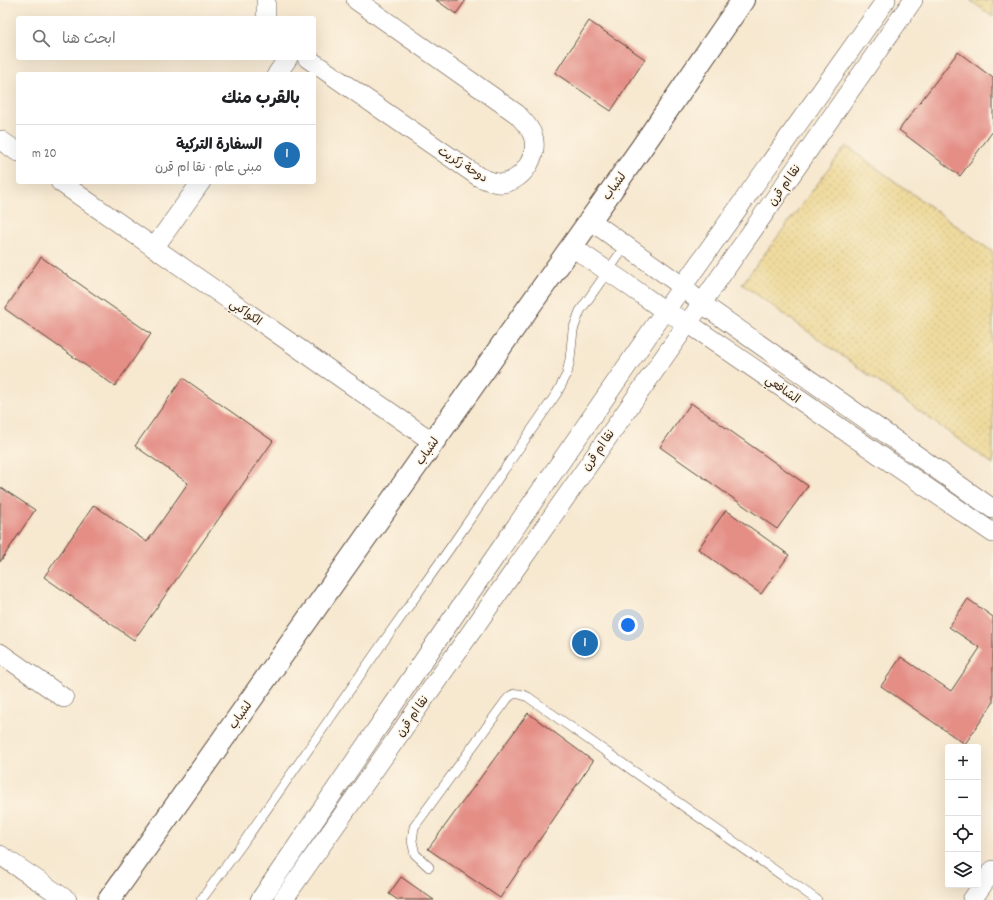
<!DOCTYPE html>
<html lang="ar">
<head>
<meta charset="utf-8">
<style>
  :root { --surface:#fff; --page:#f2f2f2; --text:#202124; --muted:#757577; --line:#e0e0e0; --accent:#1f6fb2 }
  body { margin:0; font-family:Dekko,"Playpen Sans Arabic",sans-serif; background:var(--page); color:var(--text); direction:rtl }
  .controls { position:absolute; right:12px; bottom:12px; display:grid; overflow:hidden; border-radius:4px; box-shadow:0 4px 16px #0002 }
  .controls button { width:36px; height:36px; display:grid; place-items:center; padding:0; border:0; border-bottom:1px solid var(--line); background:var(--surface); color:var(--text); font:20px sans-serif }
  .you { position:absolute; left:628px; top:625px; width:14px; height:14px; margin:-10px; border:3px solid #fff; border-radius:50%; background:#1a73e8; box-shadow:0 0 0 6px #1a73e833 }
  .badge { display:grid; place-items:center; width:26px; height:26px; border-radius:50%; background:var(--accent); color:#fff; font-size:13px; font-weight:700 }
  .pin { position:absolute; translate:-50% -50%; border:2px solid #fff; box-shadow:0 1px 4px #0006 }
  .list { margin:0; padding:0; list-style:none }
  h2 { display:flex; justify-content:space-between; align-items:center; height:52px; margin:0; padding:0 16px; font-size:17px }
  h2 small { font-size:13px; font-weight:400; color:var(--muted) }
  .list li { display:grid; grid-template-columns:26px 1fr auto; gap:12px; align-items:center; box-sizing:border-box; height:60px; padding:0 16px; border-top:1px solid var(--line) }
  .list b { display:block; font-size:15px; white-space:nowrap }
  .list p { margin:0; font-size:13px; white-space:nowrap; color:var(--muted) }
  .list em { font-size:13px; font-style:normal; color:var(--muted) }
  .icon { flex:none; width:22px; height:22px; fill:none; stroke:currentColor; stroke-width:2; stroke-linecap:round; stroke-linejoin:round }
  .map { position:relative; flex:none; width:993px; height:900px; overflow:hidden; direction:ltr }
  .search { position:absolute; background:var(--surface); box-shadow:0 4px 16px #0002; left:16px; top:16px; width:300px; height:44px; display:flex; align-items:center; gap:10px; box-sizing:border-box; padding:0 14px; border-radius:4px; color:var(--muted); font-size:15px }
  .panel { position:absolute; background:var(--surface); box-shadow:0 4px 16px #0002; left:16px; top:72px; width:300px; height:112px; border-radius:4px; direction:rtl }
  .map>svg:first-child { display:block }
  .sand { fill:url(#sand-dots); stroke:#94825e }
  .building { fill:#e48e86 }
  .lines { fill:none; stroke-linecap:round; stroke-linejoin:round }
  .lane-casing { stroke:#574639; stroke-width:10 }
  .street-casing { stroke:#574639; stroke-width:20 }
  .secondary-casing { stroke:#574639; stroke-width:24 }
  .lane { stroke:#fff; stroke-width:9 }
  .street { stroke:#fff; stroke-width:19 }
  .secondary { stroke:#fff; stroke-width:22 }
  .labels { text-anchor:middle; stroke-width:3; stroke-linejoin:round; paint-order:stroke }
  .street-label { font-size:12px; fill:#3b2a1e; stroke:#fcf5e5 }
</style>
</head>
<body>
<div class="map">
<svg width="993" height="900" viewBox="0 0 993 900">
  <defs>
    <pattern id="sand-dots" width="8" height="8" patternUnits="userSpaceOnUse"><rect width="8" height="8" fill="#eeda9e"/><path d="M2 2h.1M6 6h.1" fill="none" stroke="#cdbb88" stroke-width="1.8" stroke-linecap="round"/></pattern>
  </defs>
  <rect width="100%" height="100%" fill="#fcf5e5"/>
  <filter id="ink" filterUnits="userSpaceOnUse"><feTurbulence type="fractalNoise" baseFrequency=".025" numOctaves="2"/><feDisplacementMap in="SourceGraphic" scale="8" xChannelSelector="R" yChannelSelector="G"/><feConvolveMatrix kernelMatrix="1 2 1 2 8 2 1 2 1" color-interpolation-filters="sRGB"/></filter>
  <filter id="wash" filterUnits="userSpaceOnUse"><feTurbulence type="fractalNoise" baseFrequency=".012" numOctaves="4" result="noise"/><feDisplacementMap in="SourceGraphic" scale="16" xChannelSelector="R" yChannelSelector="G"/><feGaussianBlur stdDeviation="0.9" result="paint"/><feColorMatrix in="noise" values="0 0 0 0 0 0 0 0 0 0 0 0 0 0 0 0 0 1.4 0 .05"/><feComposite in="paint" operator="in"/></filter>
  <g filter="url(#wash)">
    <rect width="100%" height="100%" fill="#f7e8d0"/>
    <!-- sand -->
    <g class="sand">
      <polygon points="970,0 993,0 993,17"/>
      <polygon points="846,146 993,252 993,464 742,284"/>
    </g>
    <g id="blocks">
      <!-- building -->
      <g class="building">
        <polygon points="436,0 466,0 456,14"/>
        <polygon points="589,21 645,59 611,111 555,73"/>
        <polygon points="958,52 993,78 993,131 960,176 899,130"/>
        <polygon points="41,257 151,334 115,386 5,309"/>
        <polygon points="183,378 273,441 134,640 44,577 94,505 147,542 188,483 135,446"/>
        <polygon points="691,403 808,486 777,529 660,447"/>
        <polygon points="0,487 35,510 0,562"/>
        <polygon points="726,510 789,555 761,594 698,549"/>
        <polygon points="968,599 993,617 993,703 965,744 881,686 901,657 951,691 980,648 949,627"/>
        <polygon points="528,713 593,761 500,898 428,849"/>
        <polygon points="401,877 434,900 398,900 389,894"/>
      </g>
    </g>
  </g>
  <g filter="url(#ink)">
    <use href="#blocks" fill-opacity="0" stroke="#574639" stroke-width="1"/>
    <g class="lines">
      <!-- lane casing -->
      <g class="lane-casing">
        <g id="lane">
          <path d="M429,867L415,854L412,841L414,827L505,702C512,692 517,692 528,697L817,900"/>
          <polyline points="201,900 243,843 384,641 450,548 557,393 567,374 570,359 573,330 580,311 626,245"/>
        </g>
      </g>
      <!-- street casing -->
      <g class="street-casing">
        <g id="street">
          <polyline points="266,0 266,18"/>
          <path d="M307,58L479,177C487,180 494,184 503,183C523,181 539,155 533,136C530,127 523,121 517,114L356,0"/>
          <polyline points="277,74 288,58"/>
          <polyline points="0,140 18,152"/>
          <polyline points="60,182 433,442"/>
          <polyline points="590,220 682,286 701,303 993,509"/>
          <polyline points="572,247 621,280 665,311 688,323 993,533"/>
          <polyline points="154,248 201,182"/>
          <polyline points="0,653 64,698"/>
          <polyline points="0,855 67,900"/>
          <polyline points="260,900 443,632 665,311 886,0"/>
          <polyline points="283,900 688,323 913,0"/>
          <polyline points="972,900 993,870"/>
        </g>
      </g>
      <!-- secondary casing -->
      <g class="secondary-casing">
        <polyline id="secondary" points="109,900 642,147 743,0"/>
      </g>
      <!-- lane -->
      <use href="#lane" class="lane"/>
      <!-- street -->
      <use href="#street" class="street"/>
      <!-- secondary -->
      <use href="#secondary" class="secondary"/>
    </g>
  </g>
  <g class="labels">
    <!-- street labels -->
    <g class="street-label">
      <text transform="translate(463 164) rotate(32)" y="4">دوحة زكريت</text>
      <text transform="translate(784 185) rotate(-55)" y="4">نقا ام قرن</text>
      <text transform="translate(614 186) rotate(-54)" y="4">لشباب</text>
      <text transform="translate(246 312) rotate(35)" y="4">الكواكبي</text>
      <text transform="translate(783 389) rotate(35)" y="4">الشافعي</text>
      <text transform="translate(598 450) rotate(-55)" y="4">نقا ام قرن</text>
      <text transform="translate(427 451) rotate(-55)" y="4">لشباب</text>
      <text transform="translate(240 715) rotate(-55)" y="4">لشباب</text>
      <text transform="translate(412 716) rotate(-55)" y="4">نقا ام قرن</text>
    </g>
  </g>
</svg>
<div class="controls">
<button>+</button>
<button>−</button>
<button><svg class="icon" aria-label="locate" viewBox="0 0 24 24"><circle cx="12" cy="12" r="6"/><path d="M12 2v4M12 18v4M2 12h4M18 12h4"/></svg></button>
<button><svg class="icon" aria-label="layers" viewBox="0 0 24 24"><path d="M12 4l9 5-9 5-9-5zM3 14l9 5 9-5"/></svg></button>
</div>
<div class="you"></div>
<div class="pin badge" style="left:585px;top:643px">1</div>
<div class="search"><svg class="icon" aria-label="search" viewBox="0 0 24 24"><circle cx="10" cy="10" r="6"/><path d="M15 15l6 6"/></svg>ابحث هنا</div>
<section class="panel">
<h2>بالقرب منك<small></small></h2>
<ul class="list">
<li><span class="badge">1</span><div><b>السفارة التركية</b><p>مبنى عام · نقا ام قرن</p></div><em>20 m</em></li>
</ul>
</section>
</div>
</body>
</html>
